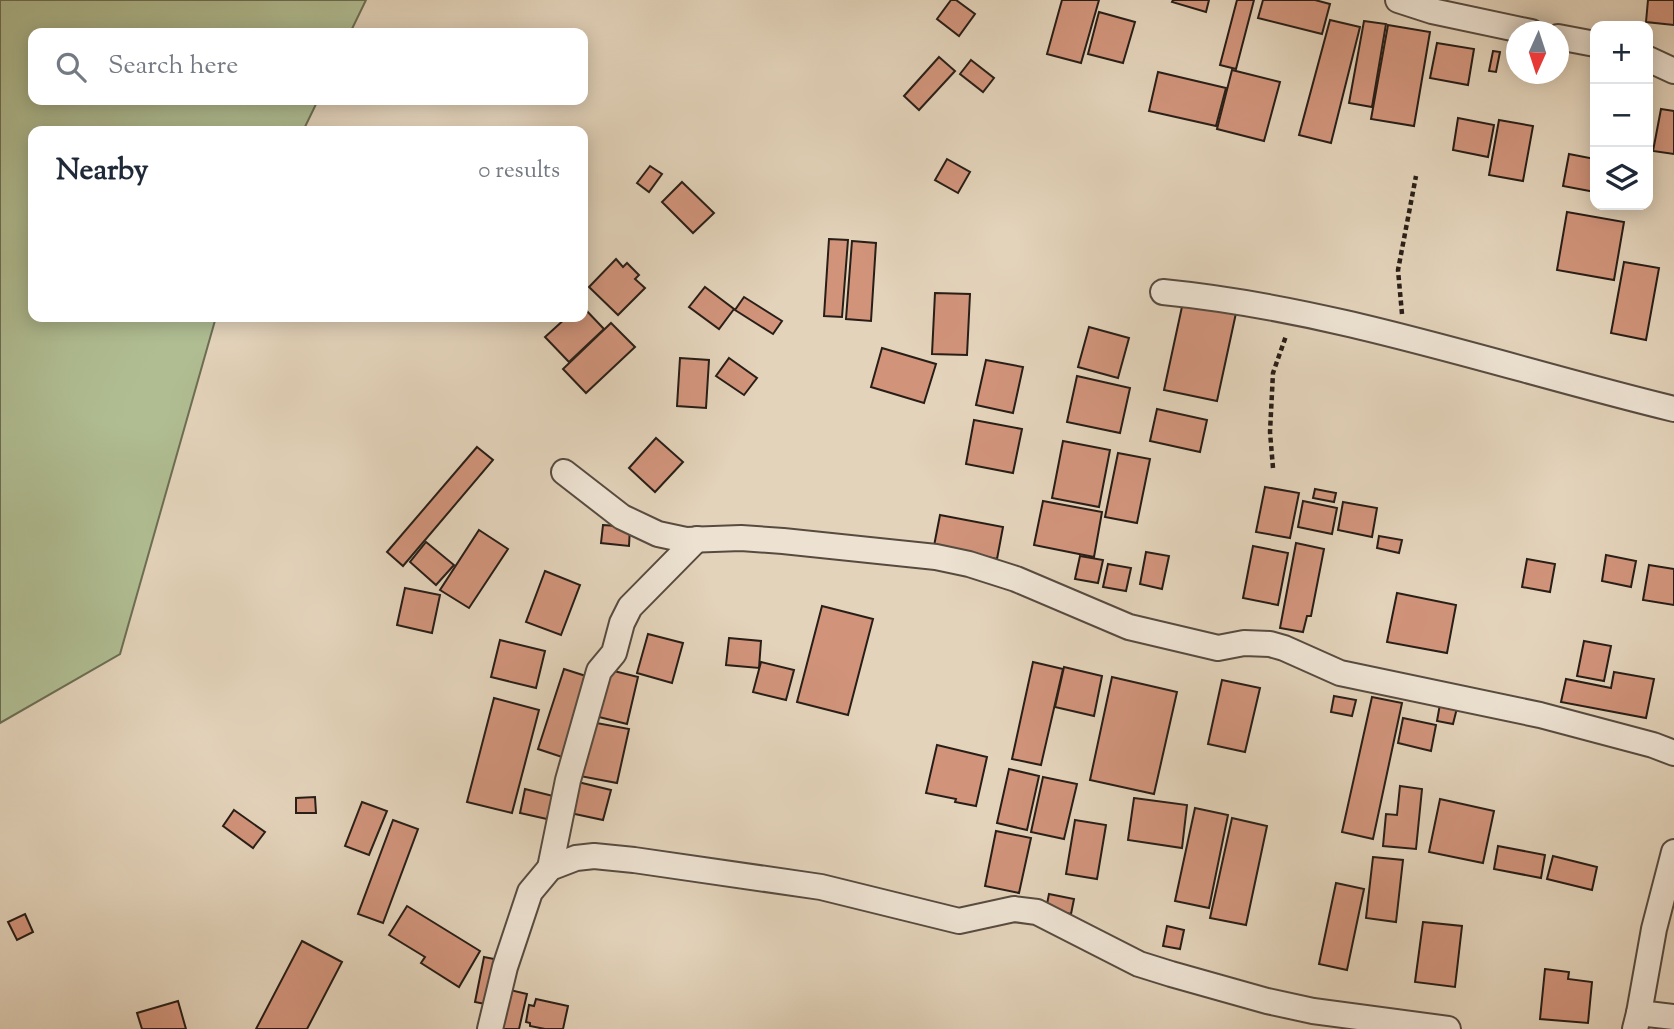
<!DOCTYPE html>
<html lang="en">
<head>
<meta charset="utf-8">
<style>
  :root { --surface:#fff; --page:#f2f2f3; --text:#1f2937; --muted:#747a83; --line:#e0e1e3 }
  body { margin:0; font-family:"Sorts Mill Goudy",serif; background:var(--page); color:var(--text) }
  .controls { position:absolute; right:21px; top:21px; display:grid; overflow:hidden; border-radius:14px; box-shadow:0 4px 18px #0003 }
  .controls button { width:63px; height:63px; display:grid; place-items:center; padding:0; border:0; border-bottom:2px solid var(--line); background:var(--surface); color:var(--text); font:35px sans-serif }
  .compass { position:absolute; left:1506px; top:21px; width:63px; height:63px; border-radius:50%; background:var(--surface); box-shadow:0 4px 18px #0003; rotate:183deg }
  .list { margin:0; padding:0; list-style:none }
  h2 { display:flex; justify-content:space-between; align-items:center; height:91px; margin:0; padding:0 28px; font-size:30px }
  h2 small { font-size:23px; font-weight:400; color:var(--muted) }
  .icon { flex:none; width:38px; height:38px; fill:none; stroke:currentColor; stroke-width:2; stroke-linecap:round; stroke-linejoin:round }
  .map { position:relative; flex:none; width:1674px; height:1029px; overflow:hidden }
  .search { position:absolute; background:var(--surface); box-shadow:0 4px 18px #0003; left:28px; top:28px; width:560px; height:77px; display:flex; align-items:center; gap:18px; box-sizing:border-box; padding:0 24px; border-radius:14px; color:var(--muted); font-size:26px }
  .panel { position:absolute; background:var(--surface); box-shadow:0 4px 18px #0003; left:28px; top:126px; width:560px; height:196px; border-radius:14px }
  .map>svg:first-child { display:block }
  .green { fill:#b0bd92; stroke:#6c6e54; stroke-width:2 }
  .building { fill:#d1947b; stroke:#281e17; stroke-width:2 }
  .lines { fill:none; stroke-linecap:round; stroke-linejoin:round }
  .minor-casing { stroke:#574b40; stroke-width:28 }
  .path { stroke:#281e17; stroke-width:4.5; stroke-dasharray:5 3.5; stroke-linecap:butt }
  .minor { stroke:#ede2d2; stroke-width:24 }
</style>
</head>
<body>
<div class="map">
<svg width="1674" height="1029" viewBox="0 0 1674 1029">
  <rect width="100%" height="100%" fill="#e3d3ba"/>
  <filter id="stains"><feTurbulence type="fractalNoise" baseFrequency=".00286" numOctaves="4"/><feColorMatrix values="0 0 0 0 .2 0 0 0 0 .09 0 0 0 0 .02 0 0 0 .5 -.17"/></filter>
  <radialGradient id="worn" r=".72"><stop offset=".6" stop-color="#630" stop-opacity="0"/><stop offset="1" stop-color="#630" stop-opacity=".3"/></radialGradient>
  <!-- green -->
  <polygon class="green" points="0,0 366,0 350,33 33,33 33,100 318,100 303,131 33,131 33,317 216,317 120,654 0,723"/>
  <!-- building -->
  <g class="building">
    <polygon points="951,0 956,0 975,14 959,36 937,19"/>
    <polygon points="1062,0 1099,0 1081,63 1047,54"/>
    <polygon points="1173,0 1209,0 1206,12 1172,2"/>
    <polygon points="1237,0 1254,0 1236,69 1220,65"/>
    <polygon points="1263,0 1315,0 1330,4 1322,34 1258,18"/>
    <polygon points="1648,0 1674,0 1674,25 1646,22"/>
    <polygon points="1099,12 1135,22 1123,63 1088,54"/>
    <polygon points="1330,20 1360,27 1331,143 1299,135"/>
    <polygon points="1364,21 1386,24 1372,107 1349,103"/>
    <polygon points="1388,25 1430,32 1414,126 1371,119"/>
    <polygon points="1437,43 1474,49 1468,85 1430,78"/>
    <polygon points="1493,51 1500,52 1496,72 1489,71"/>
    <polygon points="939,57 955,71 919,110 904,96"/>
    <polygon points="971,60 994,78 983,92 960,74"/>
    <polygon points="1232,70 1280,82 1264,141 1217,129"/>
    <polygon points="1158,72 1226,88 1216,126 1149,111"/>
    <polygon points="1661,109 1674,111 1674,154 1653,151"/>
    <polygon points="1458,118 1494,125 1488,157 1453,150"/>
    <polygon points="1499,120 1533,126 1523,181 1489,175"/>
    <polygon points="1569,154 1595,159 1595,192 1563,186"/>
    <polygon points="947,159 970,172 958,193 935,180"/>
    <polygon points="650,166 662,174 649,192 637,183"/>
    <polygon points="682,182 714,213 693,233 662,202"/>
    <polygon points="1567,212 1624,222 1614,280 1557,270"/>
    <polygon points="829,239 848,240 842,317 824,316"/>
    <polygon points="852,241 876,243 871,321 846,319"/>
    <polygon points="616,259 623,267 627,263 639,275 635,279 645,288 618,315 589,287"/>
    <polygon points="1624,262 1659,268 1646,340 1611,333"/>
    <polygon points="705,287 734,309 719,329 689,307"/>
    <polygon points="935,293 970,294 967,355 932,354"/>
    <polygon points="744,297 782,321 773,334 735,310"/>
    <polygon points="1183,302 1236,313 1217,401 1164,390"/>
    <polygon points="583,307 604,329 569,362 545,337 567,317 583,317"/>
    <polygon points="611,323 635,347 586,393 563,369"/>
    <polygon points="1089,327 1129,338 1118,378 1078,367"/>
    <polygon points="882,348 936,364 924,403 871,387"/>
    <polygon points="680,358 709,360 706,408 677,406"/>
    <polygon points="729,358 757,378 744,395 716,376"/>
    <polygon points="986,360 1023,367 1013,413 976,405"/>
    <polygon points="1077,376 1130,388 1120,433 1067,422"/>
    <polygon points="1157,409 1207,420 1200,452 1150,441"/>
    <polygon points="974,420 1022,429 1013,473 966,464"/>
    <polygon points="656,438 683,462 655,492 629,468"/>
    <polygon points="1063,441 1110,450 1099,507 1052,498"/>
    <polygon points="477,447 493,460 403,566 387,552"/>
    <polygon points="1118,453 1150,459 1137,523 1105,517"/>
    <polygon points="1265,487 1299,493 1290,538 1256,532"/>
    <polygon points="1315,489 1336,493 1334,502 1313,498"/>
    <polygon points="1043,501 1102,512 1094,557 1034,545"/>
    <polygon points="1303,501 1337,508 1332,534 1298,527"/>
    <polygon points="1343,502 1377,508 1372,537 1338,530"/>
    <polygon points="940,515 1003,527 997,559 934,546"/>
    <polygon points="603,525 630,527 629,546 601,543"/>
    <polygon points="479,530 508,549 469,608 440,590"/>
    <polygon points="1379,536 1402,540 1399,553 1377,548"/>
    <polygon points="426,542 454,565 436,585 410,562"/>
    <polygon points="1296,543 1324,549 1311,616 1307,616 1303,632 1280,628"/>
    <polygon points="1253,546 1288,553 1278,605 1243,598"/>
    <polygon points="1146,552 1169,556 1162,589 1140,584"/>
    <polygon points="1606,555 1636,561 1631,587 1602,581"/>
    <polygon points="1080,556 1103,560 1098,583 1075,579"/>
    <polygon points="1527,559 1555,564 1550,592 1522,587"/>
    <polygon points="1108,564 1131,568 1126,591 1103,587"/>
    <polygon points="1649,565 1674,569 1674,605 1643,600"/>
    <polygon points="545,571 580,585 561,635 526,622"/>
    <polygon points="405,588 440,595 432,633 397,625"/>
    <polygon points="1397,593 1456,605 1447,653 1387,642"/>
    <polygon points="822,606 873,619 848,715 797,702"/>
    <polygon points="648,634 683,643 672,683 637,673"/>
    <polygon points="729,638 761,641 759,668 726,665"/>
    <polygon points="500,640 545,651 536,688 491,677"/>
    <polygon points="1584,641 1611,646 1604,681 1577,676"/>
    <polygon points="761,662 794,670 786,700 753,692"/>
    <polygon points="1033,662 1063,669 1041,765 1012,759"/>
    <polygon points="1064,667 1102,676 1094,716 1055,707"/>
    <polygon points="564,669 592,678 565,758 538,749"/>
    <polygon points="610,670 638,677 627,724 599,717"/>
    <polygon points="1614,672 1654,679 1646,718 1561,702 1566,679 1611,688"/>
    <polygon points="1112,677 1177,692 1154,794 1090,780"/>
    <polygon points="1222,680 1260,688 1245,752 1208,744"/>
    <polygon points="1334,696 1356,700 1352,716 1331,712"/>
    <polygon points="1372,697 1402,703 1373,839 1342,832"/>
    <polygon points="494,698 539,710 512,813 467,802"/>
    <polygon points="1440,704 1457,708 1453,724 1437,721"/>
    <polygon points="1403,718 1436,725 1431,751 1398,743"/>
    <polygon points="591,722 629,729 617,783 580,776"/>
    <polygon points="937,745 987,757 976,806 955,802 956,799 926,793"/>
    <polygon points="1009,769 1039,776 1027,830 997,823"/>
    <polygon points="1043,777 1077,784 1064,839 1031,832"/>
    <polygon points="578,782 611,790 603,820 570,813"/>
    <polygon points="1400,786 1422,789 1416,849 1383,846 1386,814 1397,815"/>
    <polygon points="525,789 553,796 547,819 520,813"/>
    <polygon points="315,797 316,813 296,813 296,798"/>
    <polygon points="1134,798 1187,805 1182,848 1128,840"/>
    <polygon points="1440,799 1494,811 1483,863 1429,852"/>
    <polygon points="362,802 387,811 369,855 345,846"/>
    <polygon points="1195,808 1228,815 1209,908 1175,901"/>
    <polygon points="234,810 265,832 253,848 223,826"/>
    <polygon points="1232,818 1267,826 1246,925 1210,918"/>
    <polygon points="393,820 418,829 383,923 358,914"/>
    <polygon points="1075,820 1106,825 1097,879 1066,874"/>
    <polygon points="996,831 1031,838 1019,893 985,886"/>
    <polygon points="1498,846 1545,855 1541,878 1494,869"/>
    <polygon points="1553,856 1597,867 1592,890 1547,879"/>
    <polygon points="1373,857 1403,860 1396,922 1366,918"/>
    <polygon points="1336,883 1364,889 1347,970 1319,964"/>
    <polygon points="1049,894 1074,899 1071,914 1046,909"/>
    <polygon points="407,906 480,951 459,987 421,963 425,957 389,935"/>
    <polygon points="25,914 33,932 17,940 8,922"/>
    <polygon points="1423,922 1462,926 1455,987 1415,982"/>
    <polygon points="1167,926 1184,930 1180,949 1163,946"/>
    <polygon points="302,941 342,962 307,1029 256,1029"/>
    <polygon points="484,957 504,961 495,1006 475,1002"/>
    <polygon points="1545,969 1569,972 1568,979 1592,982 1588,1023 1540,1019"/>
    <polygon points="502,988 527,994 519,1029 494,1029"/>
    <polygon points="536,999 568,1006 563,1029 545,1029 530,1026 530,1023 526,1022 529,1005 534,1006"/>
    <polygon points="178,1001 186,1029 142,1029 137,1013"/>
  </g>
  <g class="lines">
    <!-- minor casing -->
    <g class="minor-casing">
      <g id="minor">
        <polyline points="1398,0 1432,11 1531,32"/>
        <polyline points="1558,37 1595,44"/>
        <polyline points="1648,59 1674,71"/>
        <path d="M1163,292C1337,309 1505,368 1674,409"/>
        <polyline points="564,472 622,517 658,534 686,540 741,538 783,541 936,557 969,564 1016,579 1129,627 1218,648 1244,643 1270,644 1284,648 1340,673 1540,715 1653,745 1674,753"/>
        <polyline points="550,868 568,780 599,671 614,653 622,623 630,607 697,539"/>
        <polyline points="1639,1013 1654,929 1674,852"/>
        <polyline points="490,1029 505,967 530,892 550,868 576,858 594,856 634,860 821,887 959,921 1014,909 1037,912 1139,964 1171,974 1267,1001 1313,1011 1448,1029"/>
        <polyline points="1635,1029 1639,1013 1674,1017"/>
      </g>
    </g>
    <!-- path -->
    <g class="path">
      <polyline points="1402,314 1398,270 1416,176"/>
      <polyline points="1273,468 1270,432 1273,373 1286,336"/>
    </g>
    <!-- minor -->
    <use href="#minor" class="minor"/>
  </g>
  <rect width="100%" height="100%" filter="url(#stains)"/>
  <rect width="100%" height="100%" fill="url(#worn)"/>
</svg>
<div class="controls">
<button>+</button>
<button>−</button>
<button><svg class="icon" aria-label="layers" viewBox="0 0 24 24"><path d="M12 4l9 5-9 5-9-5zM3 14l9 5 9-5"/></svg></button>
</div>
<svg class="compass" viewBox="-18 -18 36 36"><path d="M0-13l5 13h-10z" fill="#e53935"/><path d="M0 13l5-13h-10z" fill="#747a83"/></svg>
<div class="search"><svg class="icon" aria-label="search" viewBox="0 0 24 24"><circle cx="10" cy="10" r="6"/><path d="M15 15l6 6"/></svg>Search here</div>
<section class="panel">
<h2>Nearby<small>0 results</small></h2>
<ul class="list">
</ul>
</section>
</div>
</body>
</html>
